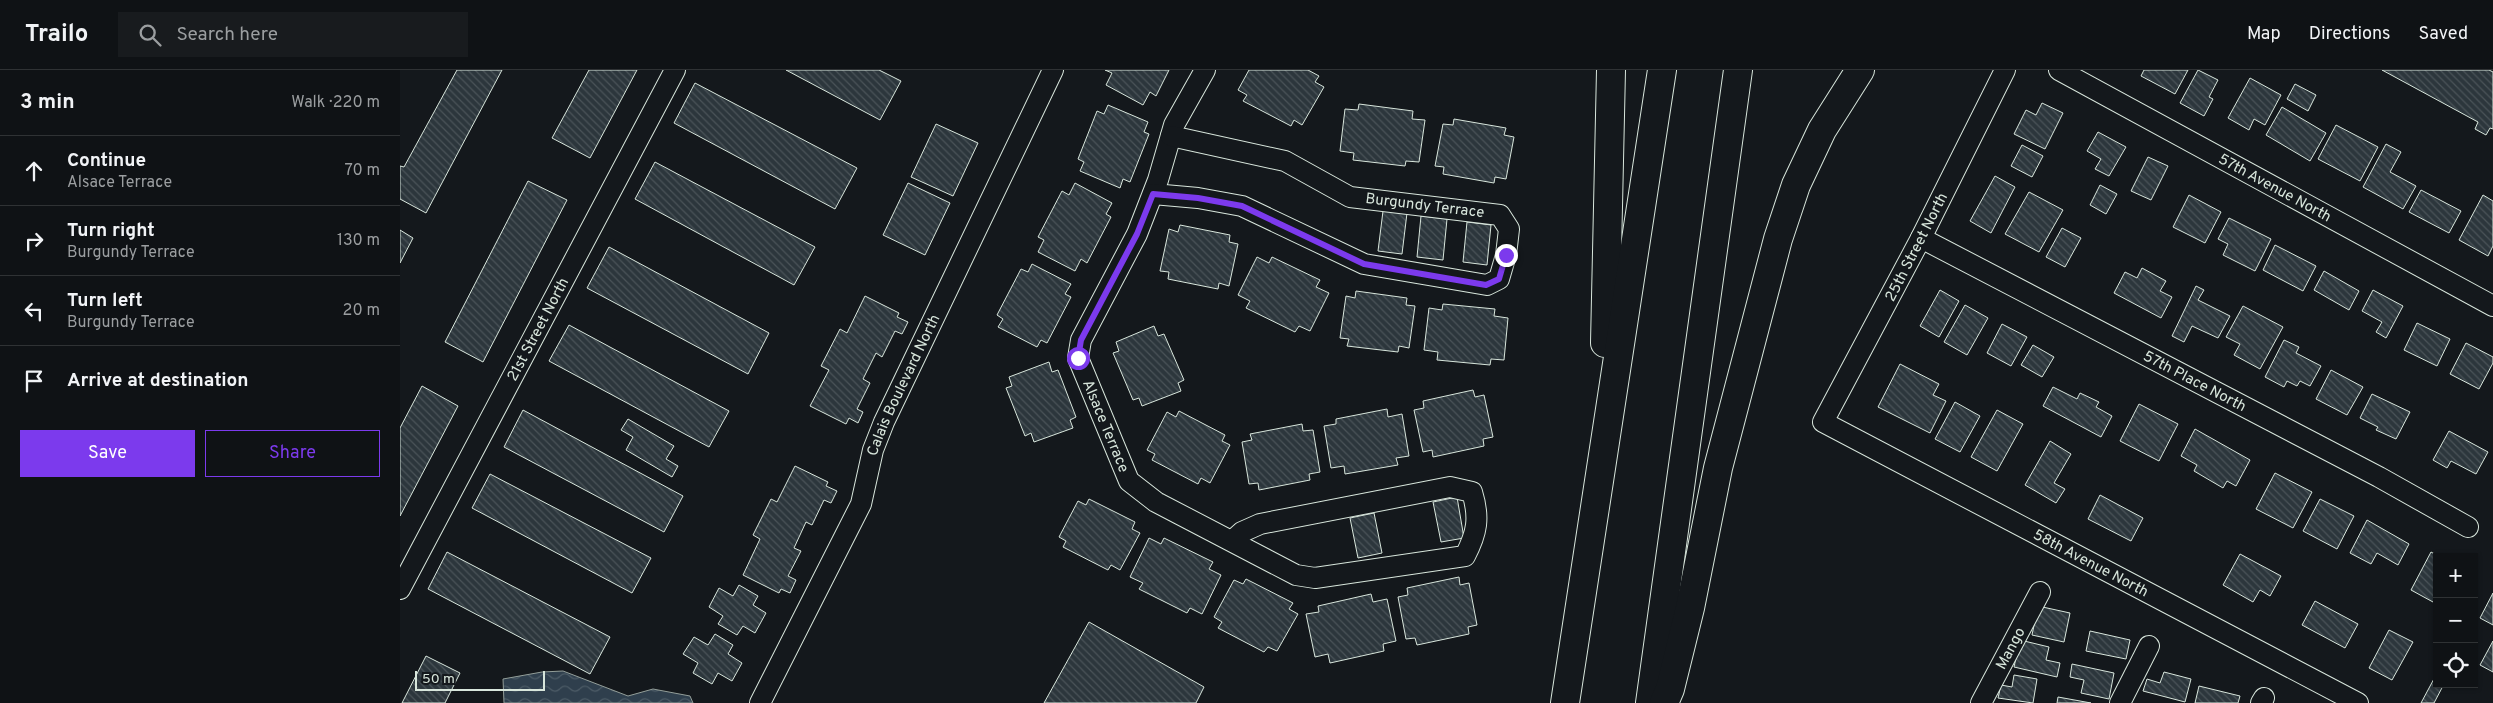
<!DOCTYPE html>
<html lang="en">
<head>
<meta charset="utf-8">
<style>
  :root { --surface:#0f1215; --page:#181b1e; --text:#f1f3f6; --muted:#9b9ea0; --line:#2f3234; --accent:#7c3aed }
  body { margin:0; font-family:Overpass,sans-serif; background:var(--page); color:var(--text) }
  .controls { position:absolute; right:15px; bottom:15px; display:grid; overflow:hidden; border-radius:0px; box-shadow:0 1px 4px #0004 }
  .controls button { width:45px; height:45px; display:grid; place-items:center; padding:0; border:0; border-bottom:1px solid var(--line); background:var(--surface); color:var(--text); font:25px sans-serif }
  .scale { position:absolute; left:15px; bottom:12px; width:130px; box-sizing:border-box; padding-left:5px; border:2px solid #d8e6dc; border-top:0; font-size:14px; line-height:18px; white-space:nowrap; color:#d8e6dc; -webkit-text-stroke:4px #14181c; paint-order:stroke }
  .stop { position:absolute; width:15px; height:15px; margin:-11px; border:4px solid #7c3aed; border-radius:50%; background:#fff }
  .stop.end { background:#7c3aed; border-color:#fff; box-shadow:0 1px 5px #0008 }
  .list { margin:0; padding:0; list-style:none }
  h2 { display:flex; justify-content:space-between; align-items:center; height:65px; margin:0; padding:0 20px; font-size:21px }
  h2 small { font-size:16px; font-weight:400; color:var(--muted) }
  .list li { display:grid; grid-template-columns:32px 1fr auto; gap:15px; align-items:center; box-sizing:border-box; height:70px; padding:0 20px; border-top:1px solid var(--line) }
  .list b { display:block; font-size:19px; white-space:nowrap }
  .list p { margin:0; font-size:16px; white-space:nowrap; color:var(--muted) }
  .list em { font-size:16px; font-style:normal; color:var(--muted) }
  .actions { display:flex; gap:10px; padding:15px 20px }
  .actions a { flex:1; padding:11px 0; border:1px solid var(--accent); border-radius:0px; text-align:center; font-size:18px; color:var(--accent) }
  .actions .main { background:var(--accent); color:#fff }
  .icon { flex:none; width:28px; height:28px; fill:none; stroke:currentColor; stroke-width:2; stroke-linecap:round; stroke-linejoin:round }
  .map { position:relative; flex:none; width:2093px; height:633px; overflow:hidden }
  header { display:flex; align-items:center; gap:30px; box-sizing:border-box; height:70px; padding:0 25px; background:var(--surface); border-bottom:1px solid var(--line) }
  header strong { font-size:24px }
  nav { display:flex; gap:28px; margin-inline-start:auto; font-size:18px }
  .search { width:350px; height:45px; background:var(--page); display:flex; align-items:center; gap:12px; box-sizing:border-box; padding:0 18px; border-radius:0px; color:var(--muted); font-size:19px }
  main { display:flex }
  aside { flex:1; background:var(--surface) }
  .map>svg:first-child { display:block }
  .water { fill:url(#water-waves); stroke:#939e99 }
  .building { fill:url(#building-back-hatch); stroke:#d8e6dc }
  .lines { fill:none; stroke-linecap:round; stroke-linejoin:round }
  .minor-casing { stroke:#d8e6dc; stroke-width:22 }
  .highway-casing { stroke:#d8e6dc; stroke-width:30 }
  .minor { stroke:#14181c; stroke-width:20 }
  .highway { stroke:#14181c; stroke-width:28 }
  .route { stroke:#7c3aed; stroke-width:6 }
  .labels { text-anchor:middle; stroke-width:4; stroke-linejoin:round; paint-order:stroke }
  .street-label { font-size:15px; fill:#d8e6dc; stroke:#14181c }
</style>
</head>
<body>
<header>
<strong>Trailo</strong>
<div class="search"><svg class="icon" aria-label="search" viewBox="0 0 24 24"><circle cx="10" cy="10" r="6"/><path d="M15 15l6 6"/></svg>Search here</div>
<nav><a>Map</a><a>Directions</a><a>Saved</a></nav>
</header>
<main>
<aside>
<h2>3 min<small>Walk · 220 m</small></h2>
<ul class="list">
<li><svg class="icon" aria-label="ahead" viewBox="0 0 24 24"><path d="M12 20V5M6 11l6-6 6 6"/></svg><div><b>Continue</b><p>Alsace Terrace</p></div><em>70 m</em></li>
<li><svg class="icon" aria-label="right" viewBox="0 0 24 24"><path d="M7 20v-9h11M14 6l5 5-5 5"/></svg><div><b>Turn right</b><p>Burgundy Terrace</p></div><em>130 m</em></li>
<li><svg class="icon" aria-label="left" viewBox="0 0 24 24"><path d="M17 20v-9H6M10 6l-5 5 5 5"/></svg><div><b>Turn left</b><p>Burgundy Terrace</p></div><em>20 m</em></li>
<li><svg class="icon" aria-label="arrive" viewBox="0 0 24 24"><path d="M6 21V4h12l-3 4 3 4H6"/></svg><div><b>Arrive at destination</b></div></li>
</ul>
<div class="actions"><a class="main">Save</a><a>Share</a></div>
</aside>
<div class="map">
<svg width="2093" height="633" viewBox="0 0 2093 633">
  <defs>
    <pattern id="water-waves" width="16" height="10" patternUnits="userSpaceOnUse" patternTransform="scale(1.25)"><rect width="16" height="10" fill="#2f3f4d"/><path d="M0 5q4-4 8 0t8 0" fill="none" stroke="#4c5b66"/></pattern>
    <pattern id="building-back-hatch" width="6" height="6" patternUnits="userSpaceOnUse" patternTransform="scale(1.25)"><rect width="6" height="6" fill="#2c363c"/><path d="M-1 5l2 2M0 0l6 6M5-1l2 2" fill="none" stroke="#4a5358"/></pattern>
  </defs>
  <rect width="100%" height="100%" fill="#14181c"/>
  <!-- water -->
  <polygon class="water" points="163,601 228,626 253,619 290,626 293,633 104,633 103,609 142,602"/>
  <!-- building -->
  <g class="building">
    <polygon points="57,0 102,0 26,143 0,129 0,96 4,97"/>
    <polygon points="189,0 237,0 190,88 152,68"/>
    <polygon points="386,0 479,0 501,11 480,50"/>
    <polygon points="705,0 769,0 756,26 750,22 743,35 706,15 712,3"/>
    <polygon points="849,0 908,0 919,6 915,12 924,17 902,55 894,50 891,56 843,31 847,25 838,20"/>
    <polygon points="1744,0 1788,0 1775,24 1741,6"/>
    <polygon points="1798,0 1818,10 1809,27 1813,29 1804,46 1780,33"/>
    <polygon points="1982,0 2089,0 2093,2 2093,59 2090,58 2086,65 2075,59 2078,52"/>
    <polygon points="1850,8 1881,25 1865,55 1854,49 1849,60 1828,48"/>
    <polygon points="295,13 457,98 435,139 274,53"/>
    <polygon points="1895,14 1916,25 1908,41 1887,29"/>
    <polygon points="1642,33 1663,43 1645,79 1614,64 1626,40 1636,45"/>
    <polygon points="959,34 1013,41 1012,49 1025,50 1019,92 1006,91 1005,96 953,90 954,83 940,81 945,39 958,40"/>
    <polygon points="708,35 748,52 744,62 749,64 730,112 723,109 720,118 680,101 684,92 678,89 697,41 704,44"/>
    <polygon points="1882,37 1926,63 1910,91 1866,65"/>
    <polygon points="1054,49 1106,58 1104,65 1114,67 1106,109 1095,107 1094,113 1043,104 1044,97 1035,96 1043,54 1053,55"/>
    <polygon points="536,54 578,73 553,126 511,107"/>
    <polygon points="1936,55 1978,77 1960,111 1918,89"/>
    <polygon points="1698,62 1726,77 1709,106 1695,99 1701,89 1687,81"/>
    <polygon points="1986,74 2001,82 1990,102 2016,116 2003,139 1963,117"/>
    <polygon points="1622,75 1643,86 1632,107 1611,96"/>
    <polygon points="1748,87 1768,96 1751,130 1731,121"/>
    <polygon points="255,92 415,177 394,215 235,129"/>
    <polygon points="1595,106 1615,117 1591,163 1570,151"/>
    <polygon points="128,111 167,130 83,292 45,272"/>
    <polygon points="508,113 550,133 525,185 483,165"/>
    <polygon points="675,113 712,133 706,144 711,147 687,193 681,189 675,201 638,182 644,170 638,167 662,121 669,125"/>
    <polygon points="1700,115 1717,124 1706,144 1690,135"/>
    <polygon points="2021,120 2061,141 2049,163 2009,142"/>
    <polygon points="1629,122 1663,140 1639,182 1605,164"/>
    <polygon points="1789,125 1821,142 1805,173 1773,157"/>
    <polygon points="2083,125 2093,131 2093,176 2088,186 2059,170"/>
    <polygon points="983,141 1007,143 1002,184 978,181"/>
    <polygon points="1021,146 1047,149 1043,190 1017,187"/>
    <polygon points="1829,148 1871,169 1855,201 1823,185 1828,174 1818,169"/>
    <polygon points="1067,152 1091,155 1087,195 1063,192"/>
    <polygon points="780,155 830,165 829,172 838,174 829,216 819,213 818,219 768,209 769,202 760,201 769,159 778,162"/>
    <polygon points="1662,158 1681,168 1665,197 1646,187"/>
    <polygon points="0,160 13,168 0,193"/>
    <polygon points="1875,175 1916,196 1903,221 1863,200"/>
    <polygon points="209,177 369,263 348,304 187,218"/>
    <polygon points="857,187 869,193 872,187 920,210 916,217 929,223 910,261 899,256 895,262 846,238 850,231 838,225"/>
    <polygon points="632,194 671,214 665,224 671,227 647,273 641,270 637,277 598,257 603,249 597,245 621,199 628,202"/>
    <polygon points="1742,198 1766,211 1760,221 1772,227 1761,248 1714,223 1725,202 1737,208"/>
    <polygon points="1924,201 1959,221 1949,240 1914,220"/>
    <polygon points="1796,216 1804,220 1798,230 1830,246 1818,268 1792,256 1784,272 1772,266"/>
    <polygon points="1540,220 1559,231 1539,267 1520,256"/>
    <polygon points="1973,220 2003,236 1986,268 1976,262 1982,252 1962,241"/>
    <polygon points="956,221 1007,228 1006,235 1015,236 1009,278 999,276 998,282 947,276 949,269 940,268 946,226 955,228"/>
    <polygon points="465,226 499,243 497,247 508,252 502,264 495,261 482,287 476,283 463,309 470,313 457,339 463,342 458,353 449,348 446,354 410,336 429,300 421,296 440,259 447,263"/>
    <polygon points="1043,234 1095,239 1094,246 1108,248 1104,290 1091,289 1090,295 1037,290 1038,282 1024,280 1029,238 1042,240"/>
    <polygon points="1565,235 1588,248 1567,285 1544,272"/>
    <polygon points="1843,236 1883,257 1860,299 1834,285 1840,274 1826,267"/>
    <polygon points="2017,253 2050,269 2037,296 2004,280"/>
    <polygon points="1602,254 1627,267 1611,296 1587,283"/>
    <polygon points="169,255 329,341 309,377 149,291"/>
    <polygon points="754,256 758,266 764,264 784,310 778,313 781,321 742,336 739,328 733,330 713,283 719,281 716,272"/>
    <polygon points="1884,270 1899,277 1896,283 1921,296 1910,316 1900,311 1897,316 1887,311 1884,317 1865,307"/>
    <polygon points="2066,273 2093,287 2093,293 2079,319 2050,304"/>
    <polygon points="1633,275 1654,287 1642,307 1621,295"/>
    <polygon points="649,292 652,302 658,300 676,347 670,350 673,358 634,372 631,363 625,366 606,318 612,316 609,307"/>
    <polygon points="1500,294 1539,314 1533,325 1546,331 1530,363 1478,337"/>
    <polygon points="1931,300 1963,317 1947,345 1916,329"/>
    <polygon points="22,316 58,336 0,446 0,358"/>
    <polygon points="1653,317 1677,329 1680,323 1699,332 1696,337 1712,346 1701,367 1643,336"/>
    <polygon points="1073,320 1075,327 1084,325 1093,367 1083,369 1084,376 1033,387 1032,380 1023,382 1014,340 1024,338 1023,331"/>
    <polygon points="1972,324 2010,342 1996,369 1976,360 1978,357 1960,348"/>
    <polygon points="1555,332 1580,346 1560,382 1535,369"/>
    <polygon points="1739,334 1778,354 1759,391 1720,371"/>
    <polygon points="987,339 988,347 1002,344 1009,386 996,388 998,395 945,404 944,396 931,398 924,356 936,354 936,349"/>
    <polygon points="123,340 283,426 264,462 104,377"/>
    <polygon points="1597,340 1623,354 1597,401 1571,387"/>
    <polygon points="779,341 825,365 822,371 830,375 810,413 801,408 798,414 752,390 755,384 747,380 767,342 776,347"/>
    <polygon points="228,349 274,376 266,389 278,396 272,407 226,380 233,367 221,360"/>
    <polygon points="902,354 903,361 913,360 920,402 909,404 910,410 859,420 858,413 849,414 842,372 852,370 850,364"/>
    <polygon points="1795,359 1850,390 1836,416 1827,411 1823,418 1794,401 1797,395 1781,386"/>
    <polygon points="2049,361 2088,382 2076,404 2051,391 2047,398 2033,390"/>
    <polygon points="1650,371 1671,384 1654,413 1665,419 1656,433 1625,415"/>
    <polygon points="395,396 428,412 426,416 437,421 431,433 424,430 412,455 406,452 394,478 401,481 388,506 396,510 390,523 381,519 379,523 343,505 360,469 353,465 371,429 377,432"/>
    <polygon points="1875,403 1912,422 1893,458 1856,439"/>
    <polygon points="90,404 251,488 232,523 72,438"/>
    <polygon points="1700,425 1743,448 1731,471 1688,449"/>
    <polygon points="1057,427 1064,468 1041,472 1033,432"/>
    <polygon points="689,429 735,452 732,459 740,463 720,500 711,495 708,500 663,477 666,471 659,467 678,431 686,435"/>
    <polygon points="1920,429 1954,446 1937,479 1903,461"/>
    <polygon points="974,443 982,483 958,488 950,448"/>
    <polygon points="1967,450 2009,474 1998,495 1977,483 1971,494 1950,483"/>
    <polygon points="749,468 761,474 764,468 813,492 809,499 821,505 802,544 790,538 787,543 739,519 743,513 730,507"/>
    <polygon points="47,482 210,567 190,604 28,519"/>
    <polygon points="2031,482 2040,487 2037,487 2037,525 2033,532 2011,520"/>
    <polygon points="1840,484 1881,506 1870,526 1860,520 1853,532 1823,515"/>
    <polygon points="1059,507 1060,515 1069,513 1077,555 1068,557 1069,564 1017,575 1015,568 1006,569 998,527 1008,525 1007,518"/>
    <polygon points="846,509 893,533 889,539 898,544 877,581 868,577 864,582 818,558 822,552 814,547 834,510 843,514"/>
    <polygon points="339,515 358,526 353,535 366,543 355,563 343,556 337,565 318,554 323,546 309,537 319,518 333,526"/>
    <polygon points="2093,523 2093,555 2080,548"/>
    <polygon points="971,524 973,532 987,529 996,571 983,574 984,581 930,593 928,584 915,587 906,544 919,542 918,536"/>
    <polygon points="1915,531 1958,554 1945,578 1902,555"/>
    <polygon points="1638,536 1670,543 1664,572 1632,565"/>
    <polygon points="689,552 804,617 796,633 644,633"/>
    <polygon points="1989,560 2013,572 1992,610 1969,598"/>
    <polygon points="1690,561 1730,570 1726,589 1686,581"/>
    <polygon points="315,564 333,575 328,584 342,593 332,611 318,603 312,614 293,603 298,593 283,584 294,567 308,575"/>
    <polygon points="1620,570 1649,577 1646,590 1660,593 1657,607 1614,597"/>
    <polygon points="2093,571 2093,602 2080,595"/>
    <polygon points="26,586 60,603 45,633 2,633"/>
    <polygon points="1672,594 1714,603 1709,629 1681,623 1684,610 1670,607"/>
    <polygon points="1764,602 1791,609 1785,632 1743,621 1747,609 1760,613"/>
    <polygon points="1614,605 1637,609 1633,633 1598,628 1601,615 1612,617"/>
    <polygon points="2036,605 2037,614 2044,614 2034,633 2021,633"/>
    <polygon points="1799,616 1840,626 1838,633 1795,633"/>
    <polygon points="1658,627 1691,633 1657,633"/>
  </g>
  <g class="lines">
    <!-- minor casing -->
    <g class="minor-casing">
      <g id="minor">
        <path id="s1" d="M805,0L774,55L758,110L737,164L681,270L678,288L729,411L756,432L896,505L915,508L1065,486C1077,463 1080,448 1072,422L1050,417L860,454L842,462L832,471"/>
        <path id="s2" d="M1605,0L1521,168L1423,352L1958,633"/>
        <path id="s3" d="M1659,0L2093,236"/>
        <polyline points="753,124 798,128 842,136 964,194 1087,215 1099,209 1106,185 1109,159 1100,145 950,127 885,91 771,66"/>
        <path id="s4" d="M1521,168L1979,407L2068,457"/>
        <path id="s5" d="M0,519L275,0"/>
        <path id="s6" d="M360,633L461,434L473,380L484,352L653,0"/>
        <path id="s7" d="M1581,633L1640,522"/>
        <polyline points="1720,633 1749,576"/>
        <polyline points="1861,633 1864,628"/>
      </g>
    </g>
    <!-- highway casing -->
    <g class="highway-casing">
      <g id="highway">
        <polyline points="1205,273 1211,0"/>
        <polyline points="1165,633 1262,0"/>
        <polyline points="1250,633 1338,0"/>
        <polyline points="1264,633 1270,619 1290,538 1318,398 1378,169 1396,115 1422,60 1460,0"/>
      </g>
    </g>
    <!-- minor -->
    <use href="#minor" class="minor"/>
    <!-- highway -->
    <use href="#highway" class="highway"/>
  </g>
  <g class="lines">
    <!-- route -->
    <polyline class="route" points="678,288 681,270 737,164 753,124 798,128 842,136 964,194 1086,215 1099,209 1106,185"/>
  </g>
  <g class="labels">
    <!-- street labels -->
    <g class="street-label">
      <text dy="5" stroke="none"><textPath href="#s3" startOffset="246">57th Avenue North</textPath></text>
      <text transform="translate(1025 135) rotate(7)" y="5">Burgundy Terrace</text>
      <text transform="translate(1516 177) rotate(-63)" y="5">25th Street North</text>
      <text dy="5" stroke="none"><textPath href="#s5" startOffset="294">21st Street North</textPath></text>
      <text dy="5" stroke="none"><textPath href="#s4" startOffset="309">57th Place North</textPath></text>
      <text dy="5" stroke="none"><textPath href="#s6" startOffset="350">Calais Boulevard North</textPath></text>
      <text dy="5" stroke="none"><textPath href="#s1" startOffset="390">Alsace Terrace</textPath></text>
      <text dy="5" stroke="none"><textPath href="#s2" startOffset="699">58th Avenue North</textPath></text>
      <text dy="5" stroke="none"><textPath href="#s7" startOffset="62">Mango</textPath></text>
    </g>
  </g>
</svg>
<div class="controls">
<button>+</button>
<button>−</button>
<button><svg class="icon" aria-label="locate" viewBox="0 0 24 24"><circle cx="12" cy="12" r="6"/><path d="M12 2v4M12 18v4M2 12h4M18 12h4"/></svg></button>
</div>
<div class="scale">50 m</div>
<div class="stop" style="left:678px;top:288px"></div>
<div class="stop end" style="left:1106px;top:185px"></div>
</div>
</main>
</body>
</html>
